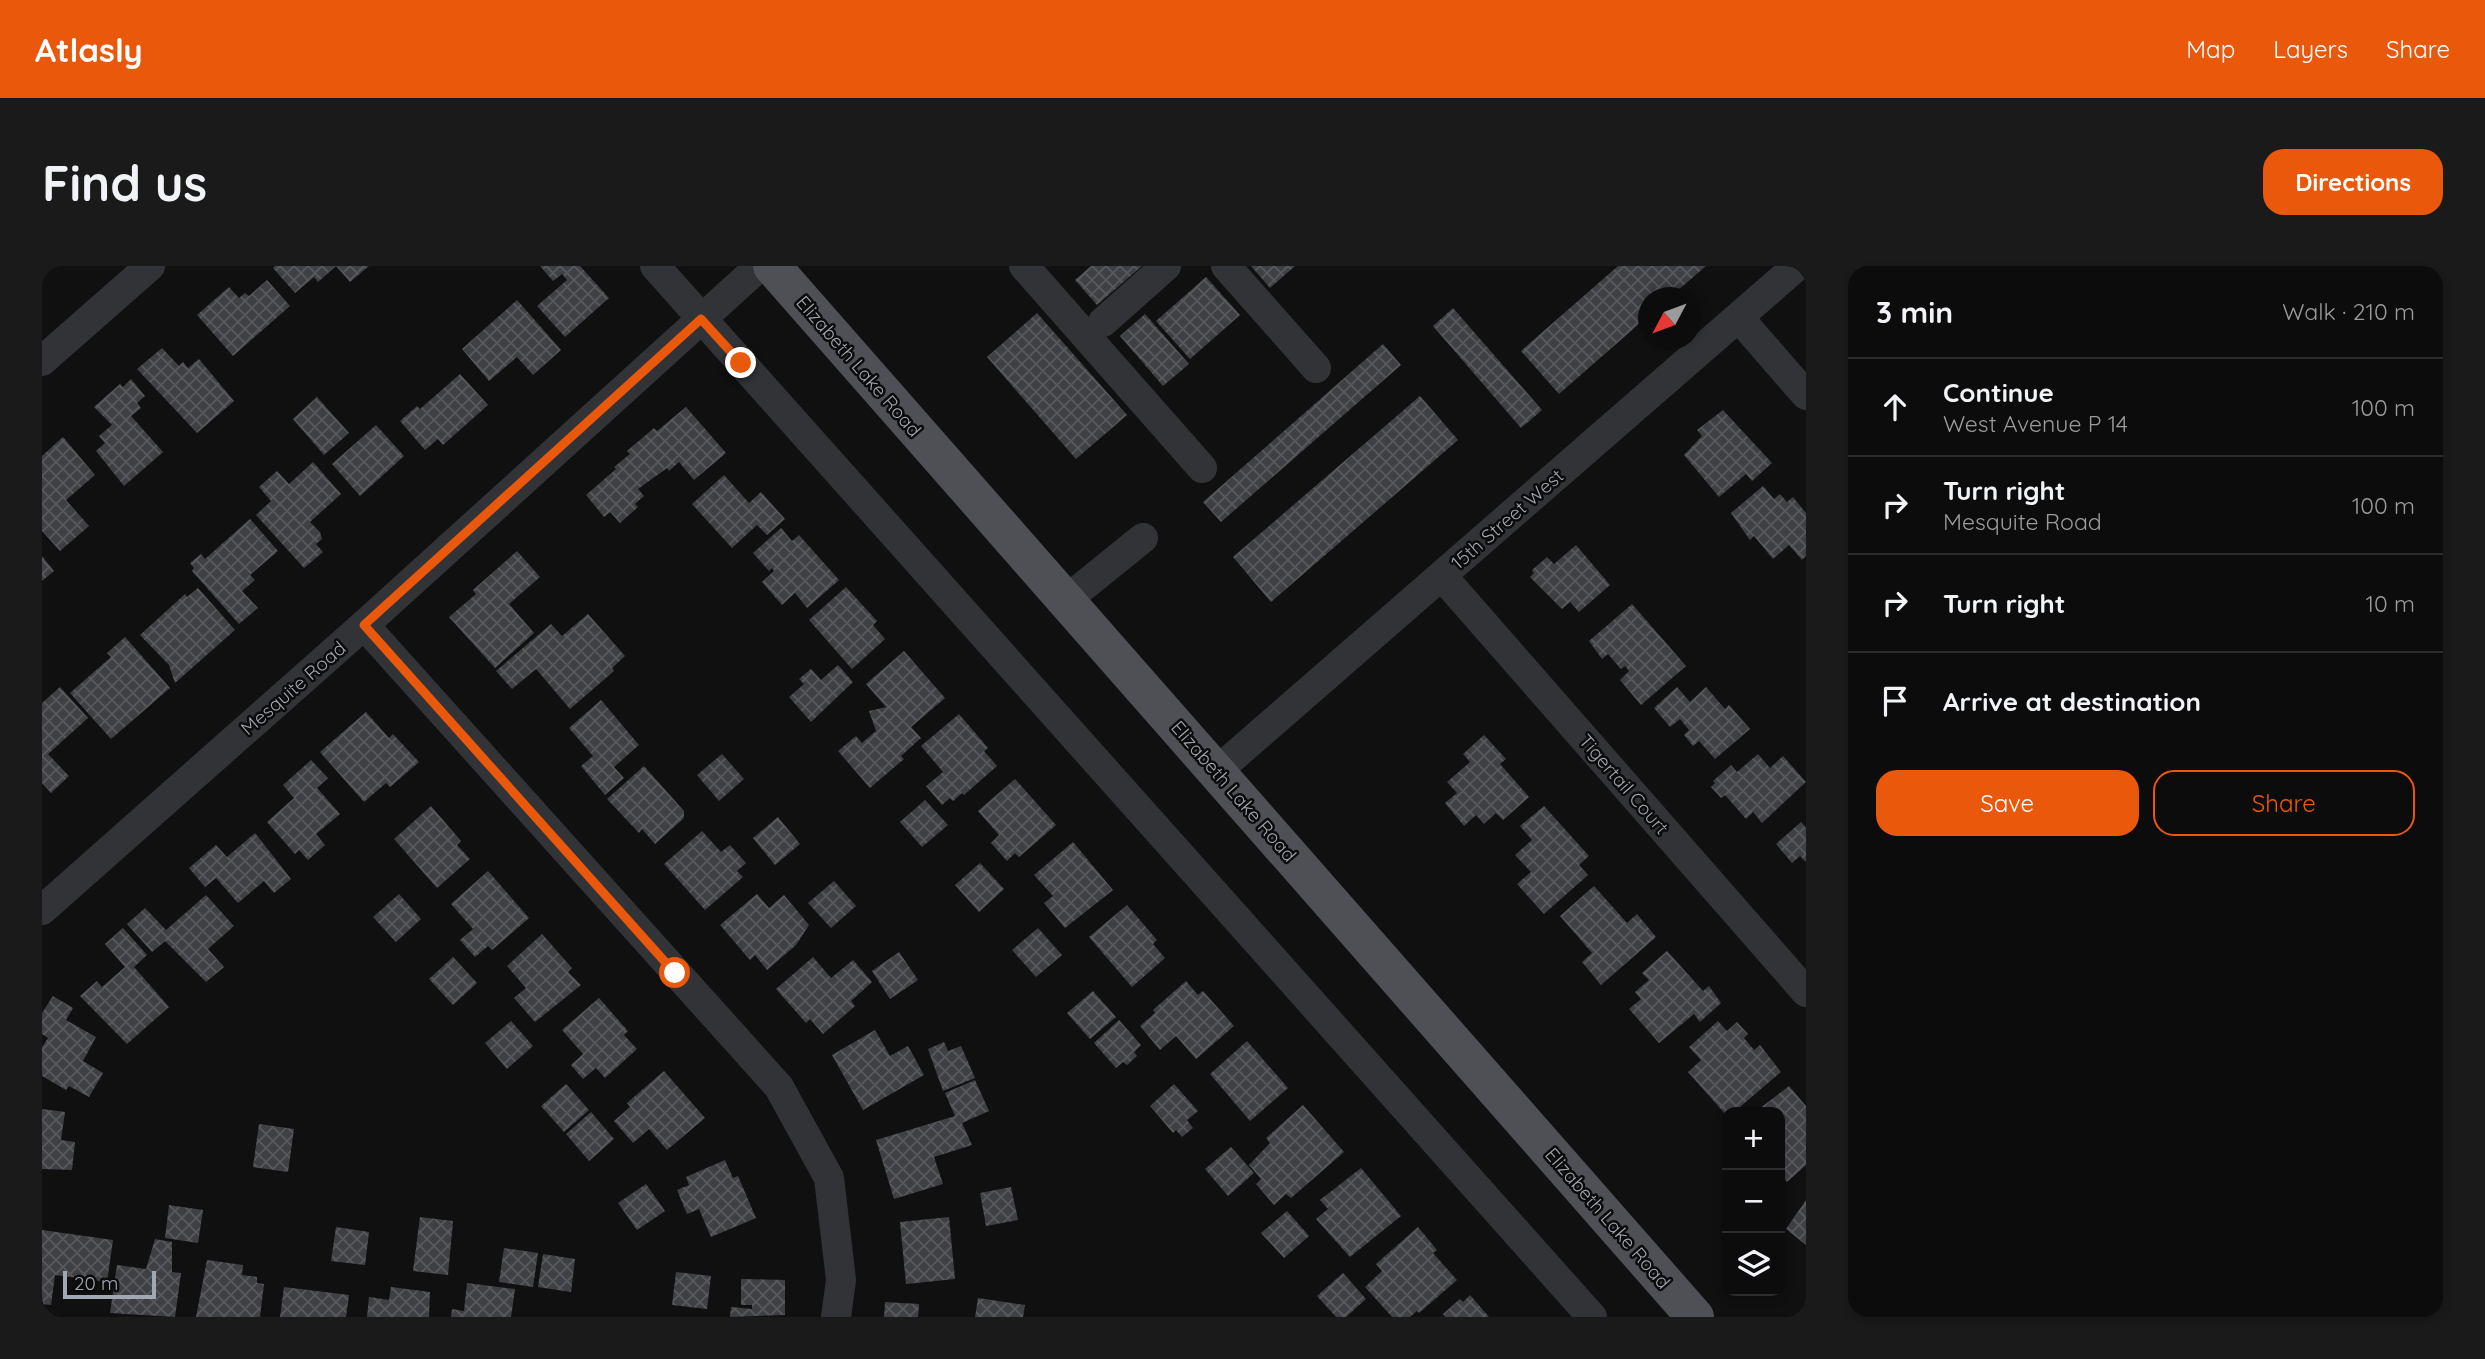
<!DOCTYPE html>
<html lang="en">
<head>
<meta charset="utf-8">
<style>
  :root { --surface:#0c0c0d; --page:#1a1a1b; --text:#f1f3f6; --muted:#9a9b9d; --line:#2c2c2e; --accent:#ea580c }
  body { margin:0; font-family:Quicksand,sans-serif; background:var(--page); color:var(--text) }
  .controls { position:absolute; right:21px; bottom:21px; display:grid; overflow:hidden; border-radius:14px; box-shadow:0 4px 10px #0003 }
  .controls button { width:63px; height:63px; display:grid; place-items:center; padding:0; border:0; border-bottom:2px solid var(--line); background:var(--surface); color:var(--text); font:35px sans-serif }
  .compass { position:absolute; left:1596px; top:21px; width:63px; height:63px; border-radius:50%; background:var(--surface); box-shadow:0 4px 10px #0003; rotate:229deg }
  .scale { position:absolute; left:21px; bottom:18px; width:93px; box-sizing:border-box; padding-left:7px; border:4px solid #a2a8b1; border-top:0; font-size:19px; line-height:24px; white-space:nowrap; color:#a2a8b1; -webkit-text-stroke:5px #0b0b0c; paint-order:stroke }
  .stop { position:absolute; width:21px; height:21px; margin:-16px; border:5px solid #ea580c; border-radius:50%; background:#fff }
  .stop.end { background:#ea580c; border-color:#fff; box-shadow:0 2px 7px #0008 }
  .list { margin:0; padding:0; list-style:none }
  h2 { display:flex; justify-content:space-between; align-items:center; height:91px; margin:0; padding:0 28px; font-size:30px }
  h2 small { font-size:23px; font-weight:400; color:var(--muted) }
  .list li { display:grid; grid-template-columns:46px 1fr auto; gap:21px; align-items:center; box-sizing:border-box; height:98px; padding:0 28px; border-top:2px solid var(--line) }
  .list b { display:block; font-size:26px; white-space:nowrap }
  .list p { margin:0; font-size:23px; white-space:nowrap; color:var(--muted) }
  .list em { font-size:23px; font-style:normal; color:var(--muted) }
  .actions { display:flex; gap:14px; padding:21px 28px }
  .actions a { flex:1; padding:16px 0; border:2px solid var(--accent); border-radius:21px; text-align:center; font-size:24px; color:var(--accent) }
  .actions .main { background:var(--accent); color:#fff }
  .icon { flex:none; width:38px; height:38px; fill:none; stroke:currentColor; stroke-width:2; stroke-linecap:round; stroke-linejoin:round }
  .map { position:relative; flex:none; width:1764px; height:1051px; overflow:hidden; border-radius:21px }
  header { display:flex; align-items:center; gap:42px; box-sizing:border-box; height:98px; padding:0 35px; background:var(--accent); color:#fff }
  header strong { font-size:33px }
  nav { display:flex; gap:38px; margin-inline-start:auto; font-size:24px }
  .intro { display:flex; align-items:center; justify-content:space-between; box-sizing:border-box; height:168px; padding:0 42px }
  h1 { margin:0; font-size:49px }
  .button { padding:18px 32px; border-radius:21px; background:var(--accent); color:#fff; font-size:24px; font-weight:700 }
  main { display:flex; gap:42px; padding:0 42px }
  aside { flex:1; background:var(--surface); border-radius:21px; box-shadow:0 4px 10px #0003 }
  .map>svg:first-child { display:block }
  .building { fill:url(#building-cross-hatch) }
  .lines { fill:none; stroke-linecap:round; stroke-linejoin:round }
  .minor { stroke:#313336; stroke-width:30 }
  .major { stroke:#4e5055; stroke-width:38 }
  .route { stroke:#ea580c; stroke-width:9 }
  .labels { text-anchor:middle; stroke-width:5; stroke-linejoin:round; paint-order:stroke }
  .street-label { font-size:19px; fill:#a2a8b1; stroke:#0b0b0c }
</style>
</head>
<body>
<header>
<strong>Atlasly</strong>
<nav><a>Map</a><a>Layers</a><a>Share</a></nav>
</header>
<div class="intro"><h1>Find us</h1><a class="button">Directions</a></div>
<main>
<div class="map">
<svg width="1764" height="1051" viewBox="0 0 1764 1051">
  <defs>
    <pattern id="building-cross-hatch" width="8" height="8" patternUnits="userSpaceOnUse" patternTransform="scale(1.75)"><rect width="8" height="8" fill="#3f4044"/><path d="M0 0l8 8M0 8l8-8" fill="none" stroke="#58595d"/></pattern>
  </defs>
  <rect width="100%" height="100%" fill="#101011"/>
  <!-- building -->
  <g class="building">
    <polygon points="233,0 294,0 276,16 272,11 253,27 231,2"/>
    <polygon points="294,0 327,0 308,16"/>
    <polygon points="498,0 538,0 567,32 523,71 495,40 525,14 520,8 511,15"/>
    <polygon points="1049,0 1100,0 1055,39 1033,14"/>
    <polygon points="1209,0 1253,0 1228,22"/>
    <polygon points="1576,0 1664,0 1627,32 1606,32 1606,50 1517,128 1479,85"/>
    <polygon points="1164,11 1198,49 1148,93 1114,55"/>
    <polygon points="225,14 248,40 191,90 155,49 187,21 197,32 203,27 207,30"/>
    <polygon points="475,34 519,84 491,109 475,91 447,115 420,83"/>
    <polygon points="1411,42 1500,144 1479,162 1391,60"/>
    <polygon points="995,47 1085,149 1034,193 945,91"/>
    <polygon points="1103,48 1147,98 1121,120 1078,70"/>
    <polygon points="1341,78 1359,99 1179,256 1161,236"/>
    <polygon points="120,82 137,100 141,96 146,102 157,93 192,135 155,167 95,103"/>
    <polygon points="418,108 446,139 401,179 396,173 383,184 358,155 375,140 378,143"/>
    <polygon points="89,113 103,130 95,137 99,142 89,150 121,186 82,220 54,185 63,177 57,170 70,159 52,141 78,118 81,121"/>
    <polygon points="1378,130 1416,174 1229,336 1191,291"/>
    <polygon points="275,131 307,167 282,189 251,153"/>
    <polygon points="644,141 684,187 652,214 637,196 627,205 625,202 596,223 602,230 593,238 596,241 578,257 568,246 562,251 544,229 574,203 572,201 588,188 585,185 612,162 615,165"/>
    <polygon points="1681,144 1730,197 1710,215 1704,208 1677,231 1642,189 1660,170 1655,164"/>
    <polygon points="334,159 362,190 318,230 290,198"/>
    <polygon points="21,171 53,209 24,234 47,260 18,285 0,265 0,190"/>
    <polygon points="271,196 299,228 268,256 278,266 280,273 274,278 281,286 262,302 214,249 229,235 217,221 235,205 247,218"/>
    <polygon points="682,209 707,237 719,226 743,253 725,269 715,259 690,282 650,238"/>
    <polygon points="1721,220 1732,233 1738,228 1745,236 1751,231 1764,247 1764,290 1760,294 1747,279 1731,293 1712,270 1708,274 1689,247"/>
    <polygon points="208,253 236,285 208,309 213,314 200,325 216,342 197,358 150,305 152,302 148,297 159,288 163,293"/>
    <polygon points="739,262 750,275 757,269 797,314 765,342 753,327 740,339 720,316 732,305 730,302 727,305 711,287"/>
    <polygon points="1534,279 1568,319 1537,346 1528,336 1520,343 1488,311 1492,307 1490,304 1505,291 1512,298"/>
    <polygon points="475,285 498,311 467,338 492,367 453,402 407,351 434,328 431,324"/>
    <polygon points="0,290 12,305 0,315"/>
    <polygon points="804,321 835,355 831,359 843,373 810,403 767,354"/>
    <polygon points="156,322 193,364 133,417 127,399 98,369 143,328 145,331"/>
    <polygon points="1590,338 1644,400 1599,439 1578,414 1587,405 1583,400 1579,403 1566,388 1560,393 1547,375"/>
    <polygon points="546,348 583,390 570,402 572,405 528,443 494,403 470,423 454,405 509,358 520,370"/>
    <polygon points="83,371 128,422 69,473 28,427 69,391 65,387"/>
    <polygon points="862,385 903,432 869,461 879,472 859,490 862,493 828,522 796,485 814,470 820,477 834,465 827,445 844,441 824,418"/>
    <polygon points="796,399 811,416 769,456 747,431 762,418 757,413 769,403 779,414"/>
    <polygon points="18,421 46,452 6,488 27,510 9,527 0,517 0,437"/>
    <polygon points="1635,421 1648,436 1664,421 1683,443 1687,439 1708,463 1673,493 1657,475 1651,480 1642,469 1647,464 1638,453 1628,461 1612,442"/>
    <polygon points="559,434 597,479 572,501 582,512 563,529 539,500 551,490 527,462"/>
    <polygon points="324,446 347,472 351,468 377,496 348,521 344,517 322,536 278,486"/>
    <polygon points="917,448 946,482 942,485 955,500 922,529 920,527 911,535 908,532 900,539 884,520 901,506 879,480"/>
    <polygon points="1442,469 1464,493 1458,498 1487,531 1461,554 1454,547 1442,558 1434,549 1422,560 1403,537 1415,527 1405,516 1428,496 1421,488"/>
    <polygon points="680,488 702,513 677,535 655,509"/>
    <polygon points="1716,488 1728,502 1741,490 1764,516 1720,557 1711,546 1704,553 1683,529 1679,532 1669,521 1673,517 1671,515 1689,499 1695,506"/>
    <polygon points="269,494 286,512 275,522 298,548 274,568 283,579 266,594 257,584 253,588 225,556 252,532 241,519"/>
    <polygon points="602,500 642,545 642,552 613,578 600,563 597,567 565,533"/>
    <polygon points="973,513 1014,559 977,591 973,587 965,595 949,577 957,569 936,545"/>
    <polygon points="883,534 906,559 880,581 858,556"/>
    <polygon points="389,540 419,575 415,579 428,593 395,622 352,573"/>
    <polygon points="1502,540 1547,590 1537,599 1546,609 1502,648 1475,618 1489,606 1473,589 1490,574 1478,560"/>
    <polygon points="736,551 758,578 733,599 711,572"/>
    <polygon points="1759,556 1764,562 1764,596 1758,590 1750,597 1734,578"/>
    <polygon points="660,565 679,586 688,579 704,597 695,605 701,611 663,644 622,598"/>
    <polygon points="213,567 249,613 232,627 222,615 196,637 174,612 163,621 147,602 174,579 185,591"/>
    <polygon points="1031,576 1071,624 1023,662 1002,637 1011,630 992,609"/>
    <polygon points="938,597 962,623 937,646 913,619"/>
    <polygon points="446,605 487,652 450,684 446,680 433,691 418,674 431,663 409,638"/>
    <polygon points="792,615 814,640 789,662 766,637"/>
    <polygon points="1552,620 1585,657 1595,648 1614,671 1559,719 1540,696 1550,687 1518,650"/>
    <polygon points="357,628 379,653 354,676 331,651"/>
    <polygon points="715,628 727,642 742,629 767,659 754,679 725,704 713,689 708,694 678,659"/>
    <polygon points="164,629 192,660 166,683 182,701 164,716 123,675 110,686 85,658 103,642 124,664"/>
    <polygon points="1085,639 1115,674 1111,678 1123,692 1090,721 1047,671"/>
    <polygon points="81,662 105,689 92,701 127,741 85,778 38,730 55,715 60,721 83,701 63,678"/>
    <polygon points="996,662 1020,689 994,711 970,684"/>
    <polygon points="500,668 530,702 526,706 539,719 493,756 472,732 484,722 465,700"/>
    <polygon points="1625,685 1661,725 1667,720 1679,737 1658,756 1652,748 1617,777 1587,743 1599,733 1593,726 1607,714 1600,707"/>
    <polygon points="857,686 876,714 848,733 830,705"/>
    <polygon points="411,691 435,717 411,739 387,713"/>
    <polygon points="771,691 789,712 811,694 830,716 809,735 813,740 781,768 768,753 764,757 734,723"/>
    <polygon points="1144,715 1156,729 1161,725 1192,760 1154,793 1134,770 1118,784 1098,760 1113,747 1111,744"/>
    <polygon points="1051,725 1074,751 1048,773 1025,747"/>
    <polygon points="11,730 31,742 24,754 54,771 41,795 61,807 47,831 27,820 24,824 0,810 0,781 6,772 0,768 0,747"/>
    <polygon points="557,732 586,765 582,769 595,783 563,812 554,802 541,813 529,799 541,788 520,764"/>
    <polygon points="1077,754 1099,779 1092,786 1095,790 1085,799 1081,796 1074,802 1052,777"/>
    <polygon points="469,755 491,780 465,803 443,777"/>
    <polygon points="1676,755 1685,765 1695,756 1706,768 1702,772 1712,784 1718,779 1739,806 1692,846 1685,846 1685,850 1646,806 1659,794 1647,781"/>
    <polygon points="833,764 848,790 866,780 882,809 821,844 790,789"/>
    <polygon points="1205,775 1246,822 1208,855 1168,808"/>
    <polygon points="902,776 906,785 919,780 933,812 901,825 886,783"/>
    <polygon points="622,805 663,852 625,884 607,863 591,877 572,855 588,841 585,837"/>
    <polygon points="933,814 947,845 920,857 930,879 892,891 901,918 852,933 834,874 913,850 903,827"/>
    <polygon points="524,818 547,844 522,866 499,840"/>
    <polygon points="1132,818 1156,845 1145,854 1151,862 1140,871 1134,864 1131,867 1108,840"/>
    <polygon points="1747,820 1764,840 1764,899 1745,916 1738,907 1738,846 1713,846"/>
    <polygon points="1261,839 1302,886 1249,932 1244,928 1232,939 1214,918 1219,913 1207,899 1228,877 1224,872"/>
    <polygon points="0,843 23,846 19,874 33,876 30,904 0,903"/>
    <polygon points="549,846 572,873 547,895 524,868"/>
    <polygon points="217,858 252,863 246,906 211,901"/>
    <polygon points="1189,881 1212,907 1186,930 1163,903"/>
    <polygon points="683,894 691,912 696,910 714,952 669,971 657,943 645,948 635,924 647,919 644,911"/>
    <polygon points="1319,902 1359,950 1308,991 1274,953 1286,943 1278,934"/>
    <polygon points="604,918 623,945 595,964 576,937"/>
    <polygon points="969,921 976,954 944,960 938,927"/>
    <polygon points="1764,934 1764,979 1744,963"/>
    <polygon points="127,939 161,944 156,977 123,972"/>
    <polygon points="1245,945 1267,970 1242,992 1219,967"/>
    <polygon points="378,951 411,955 406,1009 371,1005"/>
    <polygon points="907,951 913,1013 864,1018 858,956"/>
    <polygon points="294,961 327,966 323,999 289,995"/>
    <polygon points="1376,961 1395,984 1391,987 1415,1014 1377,1047 1375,1045 1368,1051 1350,1051 1323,1021 1340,1005 1334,998"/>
    <polygon points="0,964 71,974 65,1016 13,1009 9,1039 0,1038"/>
    <polygon points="113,973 130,976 130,1006 139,1007 133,1051 68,1047 75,999 104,1003"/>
    <polygon points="462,982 496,987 491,1021 457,1016"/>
    <polygon points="501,988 533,993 529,1026 496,1021"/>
    <polygon points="165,994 201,999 200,1009 215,1011 215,1017 222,1018 218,1051 154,1051"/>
    <polygon points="634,1006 669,1010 665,1043 630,1039"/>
    <polygon points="1301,1007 1324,1033 1304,1051 1294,1051 1275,1030"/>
    <polygon points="699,1013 743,1014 743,1049 688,1051 689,1041 710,1043 710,1039 699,1039"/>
    <polygon points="425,1017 473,1023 469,1051 409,1051 410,1043 422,1045"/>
    <polygon points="242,1021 307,1029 304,1051 238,1051"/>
    <polygon points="349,1021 388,1026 387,1051 325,1051 327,1031 347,1034"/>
    <polygon points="1428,1029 1447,1051 1403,1051 1401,1048 1418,1033 1421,1036"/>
    <polygon points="936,1032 983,1039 981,1051 933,1051"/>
    <polygon points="843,1036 877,1038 876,1051 842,1051"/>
  </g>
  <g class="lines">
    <!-- minor -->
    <g class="minor">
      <polyline points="613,0 1550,1051"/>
      <polyline points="982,0 1160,202"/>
      <polyline points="1184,0 1274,102"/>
      <polyline points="1697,52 1764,129"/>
      <polyline points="1061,56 1124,0"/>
      <polyline points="0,95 108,0"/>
      <polyline points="1400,310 1764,726"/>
      <polyline points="1023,335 1101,272"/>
      <polyline points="322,359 737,821 787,912 799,1014 794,1051"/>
      <polyline points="1175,505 1755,0"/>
      <polyline points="0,644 322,359 718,0"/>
    </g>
    <!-- major -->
    <polyline class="major" points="730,0 1653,1051"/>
  </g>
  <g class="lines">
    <!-- route -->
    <polyline class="route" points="633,707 322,359 659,53 699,97"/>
  </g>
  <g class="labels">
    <!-- street labels -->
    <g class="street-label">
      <text transform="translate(817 100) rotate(49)" y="7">Elizabeth Lake Road</text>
      <text transform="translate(1465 253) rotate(-41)" y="7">15th Street West</text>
      <text transform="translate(251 422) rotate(-41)" y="7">Mesquite Road</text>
      <text transform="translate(1582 518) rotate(49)" y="7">Tigertail Court</text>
      <text transform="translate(1192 525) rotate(49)" y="7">Elizabeth Lake Road</text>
      <text transform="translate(1566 952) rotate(49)" y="7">Elizabeth Lake Road</text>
    </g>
  </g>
</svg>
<div class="controls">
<button>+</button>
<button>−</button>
<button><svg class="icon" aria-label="layers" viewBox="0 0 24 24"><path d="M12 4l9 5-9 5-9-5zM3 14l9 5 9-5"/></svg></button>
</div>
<svg class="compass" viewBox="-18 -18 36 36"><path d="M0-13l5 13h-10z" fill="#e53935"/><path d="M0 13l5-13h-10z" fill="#9a9b9d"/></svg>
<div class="scale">20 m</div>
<div class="stop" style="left:633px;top:707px"></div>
<div class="stop end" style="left:699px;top:97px"></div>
</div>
<aside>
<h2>3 min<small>Walk · 210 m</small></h2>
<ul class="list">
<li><svg class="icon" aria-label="ahead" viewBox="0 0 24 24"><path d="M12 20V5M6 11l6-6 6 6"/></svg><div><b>Continue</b><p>West Avenue P 14</p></div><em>100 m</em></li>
<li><svg class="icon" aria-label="right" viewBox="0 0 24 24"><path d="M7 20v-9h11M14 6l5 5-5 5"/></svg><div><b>Turn right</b><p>Mesquite Road</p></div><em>100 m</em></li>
<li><svg class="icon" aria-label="right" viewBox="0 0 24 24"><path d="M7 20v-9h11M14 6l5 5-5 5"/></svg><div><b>Turn right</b></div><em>10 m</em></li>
<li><svg class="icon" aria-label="arrive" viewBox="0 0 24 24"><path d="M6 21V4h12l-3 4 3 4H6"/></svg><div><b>Arrive at destination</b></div></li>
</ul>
<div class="actions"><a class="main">Save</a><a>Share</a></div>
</aside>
</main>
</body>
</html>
